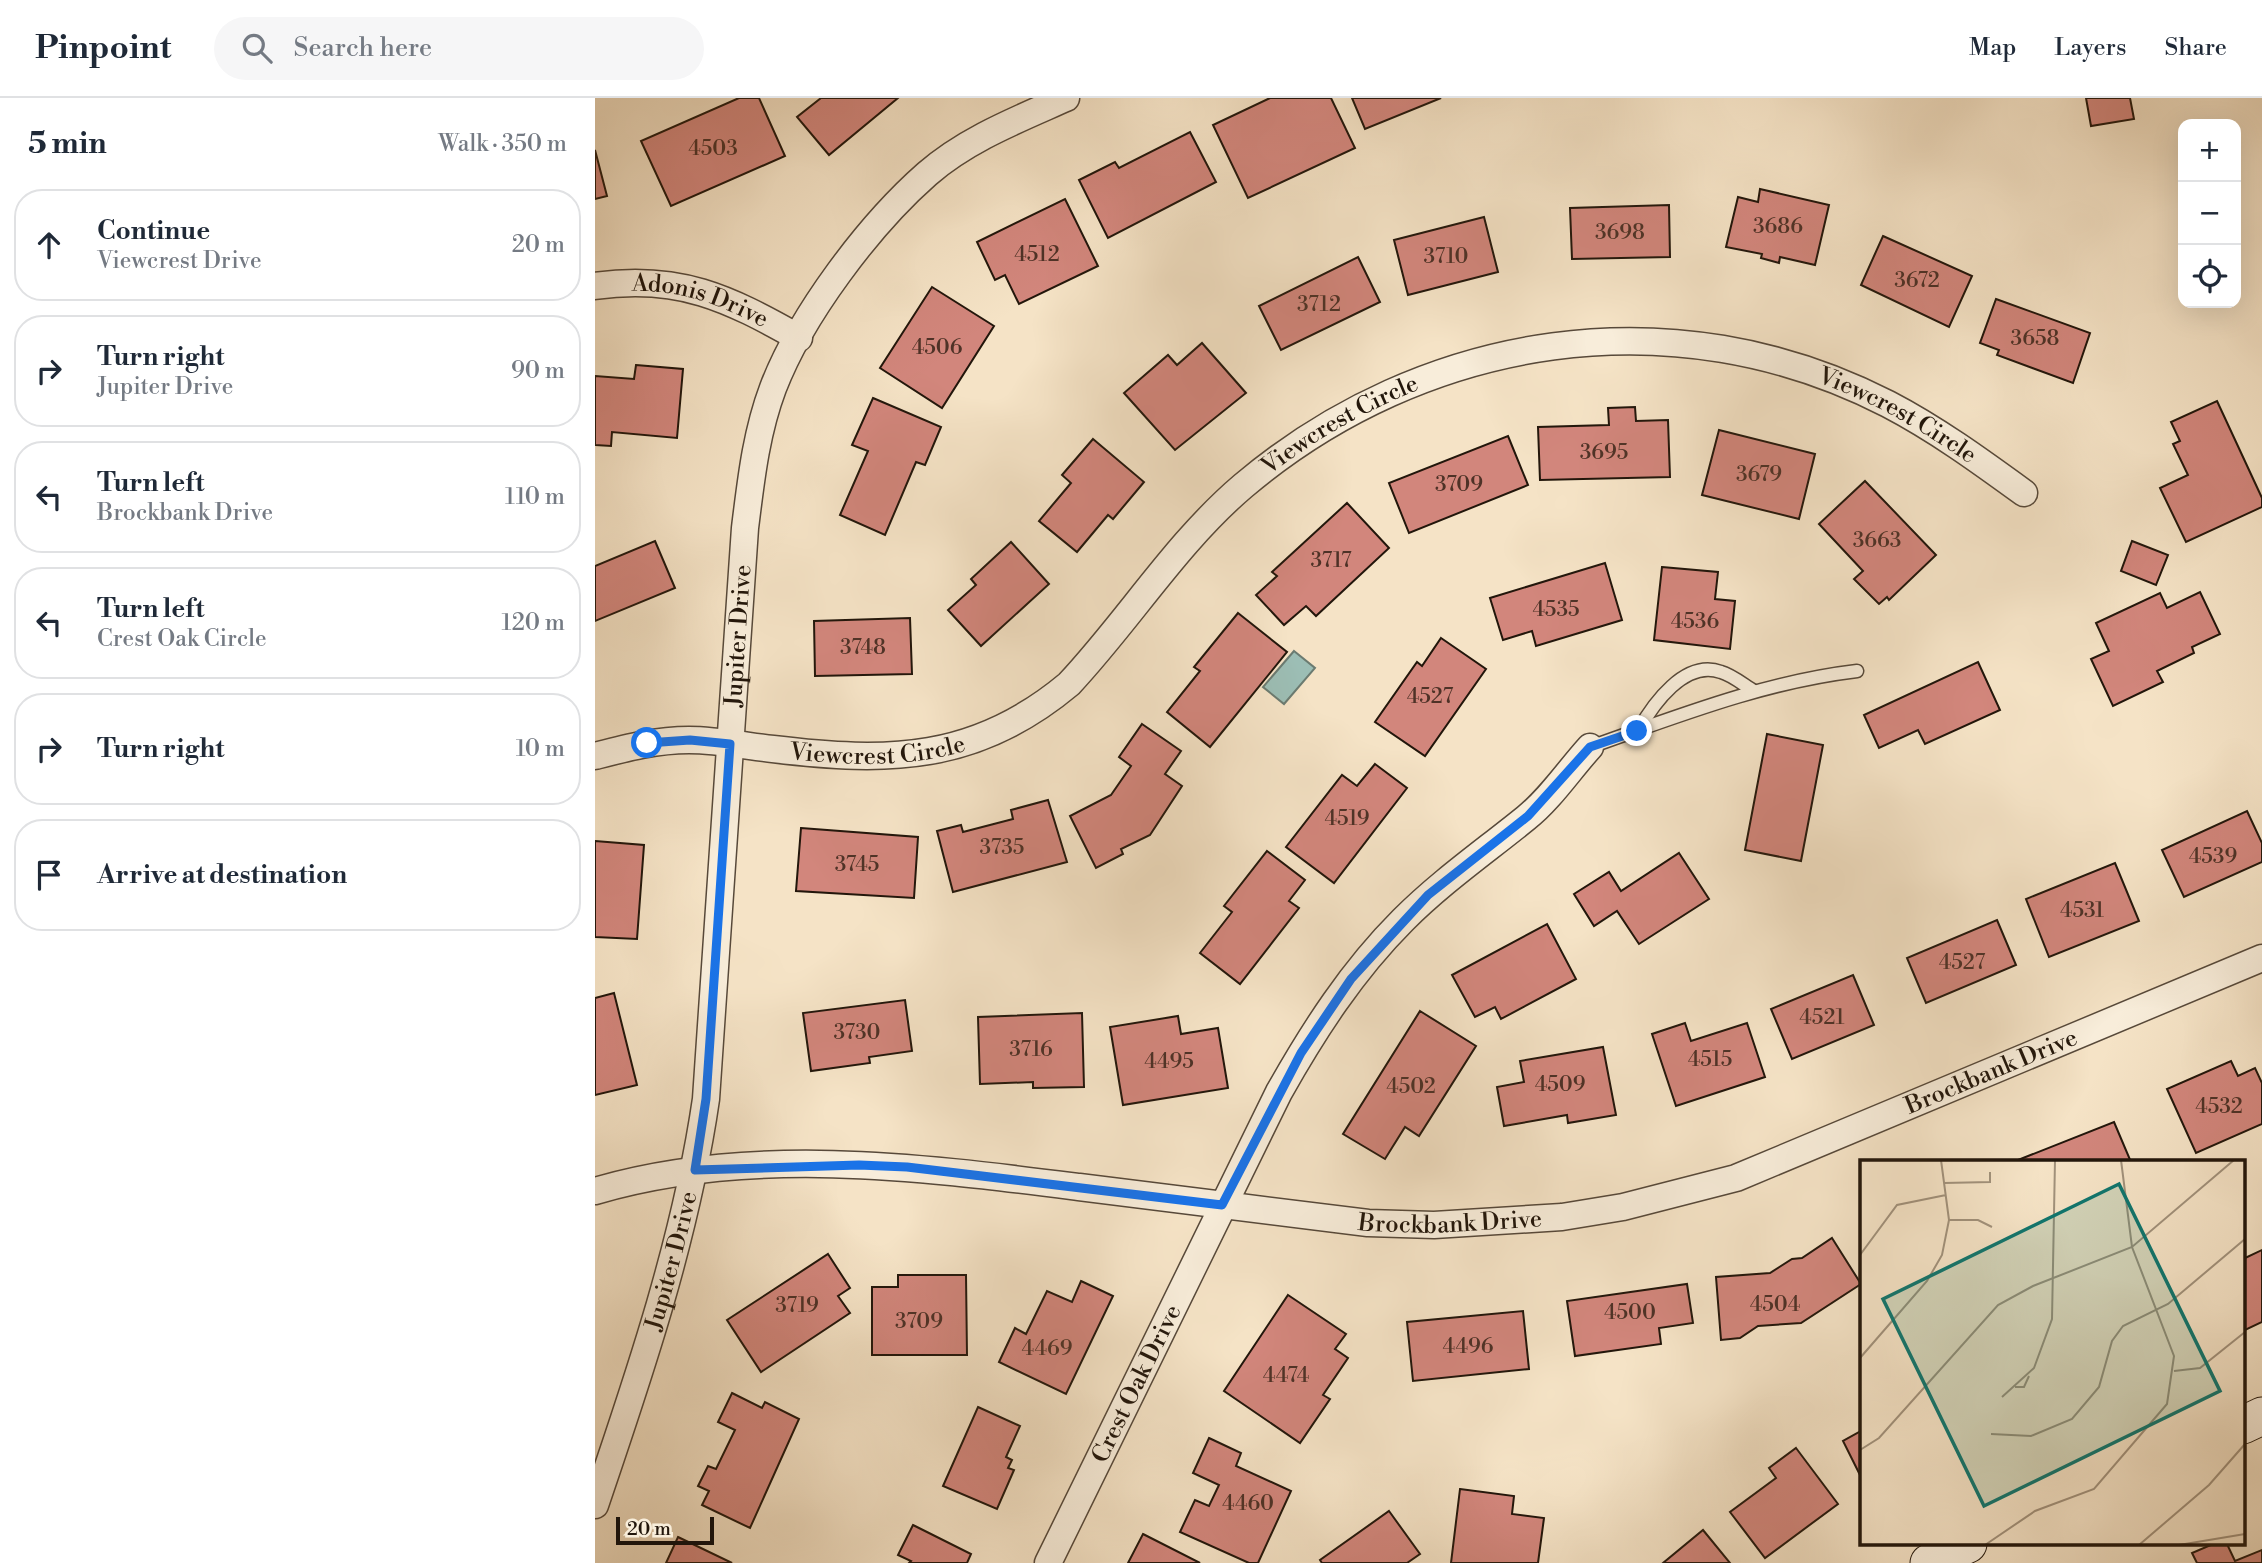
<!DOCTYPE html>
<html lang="en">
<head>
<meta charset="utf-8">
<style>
  :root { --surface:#fff; --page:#f6f6f7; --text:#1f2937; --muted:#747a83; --line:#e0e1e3 }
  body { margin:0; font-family:"Libre Bodoni",serif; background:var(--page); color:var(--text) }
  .controls { position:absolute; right:21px; top:21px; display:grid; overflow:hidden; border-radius:14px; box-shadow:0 7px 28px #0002 }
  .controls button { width:63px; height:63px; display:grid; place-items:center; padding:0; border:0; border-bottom:2px solid var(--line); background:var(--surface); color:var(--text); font:35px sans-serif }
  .scale { position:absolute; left:21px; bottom:18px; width:98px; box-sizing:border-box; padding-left:7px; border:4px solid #22160b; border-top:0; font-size:19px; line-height:24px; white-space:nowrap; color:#22160b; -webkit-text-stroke:5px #f8edda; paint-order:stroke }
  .stop { position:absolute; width:21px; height:21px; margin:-16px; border:5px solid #1a73e8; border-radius:50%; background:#fff }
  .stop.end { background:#1a73e8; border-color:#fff; box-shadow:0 2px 7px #0008 }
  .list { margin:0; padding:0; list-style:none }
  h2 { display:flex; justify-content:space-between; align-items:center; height:91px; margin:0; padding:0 28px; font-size:30px }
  h2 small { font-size:23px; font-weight:400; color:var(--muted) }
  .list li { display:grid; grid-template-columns:46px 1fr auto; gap:21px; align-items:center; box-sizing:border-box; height:112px; margin:0 14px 14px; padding:0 14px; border:2px solid var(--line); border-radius:28px }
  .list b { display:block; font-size:26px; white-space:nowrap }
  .list p { margin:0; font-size:23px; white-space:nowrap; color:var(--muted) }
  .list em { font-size:23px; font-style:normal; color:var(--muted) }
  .icon { flex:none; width:38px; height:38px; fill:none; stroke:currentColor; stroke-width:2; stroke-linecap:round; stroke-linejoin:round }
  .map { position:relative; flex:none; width:1667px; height:1465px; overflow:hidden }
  header { display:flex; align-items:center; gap:42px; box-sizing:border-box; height:98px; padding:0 35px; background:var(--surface); border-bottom:2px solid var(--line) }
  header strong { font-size:33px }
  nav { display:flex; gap:38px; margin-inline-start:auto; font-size:24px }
  .search { width:490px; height:63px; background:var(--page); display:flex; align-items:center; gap:18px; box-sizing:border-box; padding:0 24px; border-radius:38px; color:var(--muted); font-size:26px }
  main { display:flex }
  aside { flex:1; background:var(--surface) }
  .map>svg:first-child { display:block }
  .water { fill:#9cbeb5; stroke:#6b7b71; stroke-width:2 }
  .building { fill:#d2867c; stroke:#22160b; stroke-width:2 }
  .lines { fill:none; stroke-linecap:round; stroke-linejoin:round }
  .lane-casing { stroke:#57493a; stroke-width:15 }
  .street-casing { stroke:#57493a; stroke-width:29 }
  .secondary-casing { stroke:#22160b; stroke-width:39 }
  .lane { stroke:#f8edda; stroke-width:12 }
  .street { stroke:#f8edda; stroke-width:26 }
  .secondary { stroke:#f8edda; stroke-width:37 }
  .route { stroke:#1a73e8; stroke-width:9 }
  .labels { text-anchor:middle; stroke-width:5; stroke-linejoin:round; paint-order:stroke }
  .number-label { font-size:21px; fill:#4e3227 }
  .street-label { font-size:24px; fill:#22160b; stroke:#f8edda }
  .inset-road { fill:none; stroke:#a1917b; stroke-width:2 }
  .view { fill:#0f766e; fill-opacity:0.15; stroke:#0f766e; stroke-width:3.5 }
  .inset-edge { fill:none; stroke:#22160b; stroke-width:3.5 }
</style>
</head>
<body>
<header>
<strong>Pinpoint</strong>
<div class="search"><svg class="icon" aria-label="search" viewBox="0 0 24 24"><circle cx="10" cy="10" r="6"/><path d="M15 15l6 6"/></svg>Search here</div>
<nav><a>Map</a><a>Layers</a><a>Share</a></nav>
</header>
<main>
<aside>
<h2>5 min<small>Walk · 350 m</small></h2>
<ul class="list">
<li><svg class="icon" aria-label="ahead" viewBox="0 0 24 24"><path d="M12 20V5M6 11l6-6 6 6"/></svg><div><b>Continue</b><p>Viewcrest Drive</p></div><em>20 m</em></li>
<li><svg class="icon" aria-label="right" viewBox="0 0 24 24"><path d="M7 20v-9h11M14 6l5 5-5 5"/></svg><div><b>Turn right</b><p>Jupiter Drive</p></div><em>90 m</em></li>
<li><svg class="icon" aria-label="left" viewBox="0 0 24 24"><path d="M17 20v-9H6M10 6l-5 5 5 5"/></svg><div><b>Turn left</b><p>Brockbank Drive</p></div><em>110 m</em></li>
<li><svg class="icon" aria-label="left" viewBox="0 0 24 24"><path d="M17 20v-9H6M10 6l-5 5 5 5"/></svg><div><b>Turn left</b><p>Crest Oak Circle</p></div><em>120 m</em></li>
<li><svg class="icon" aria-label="right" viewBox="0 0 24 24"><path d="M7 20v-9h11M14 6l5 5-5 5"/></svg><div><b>Turn right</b></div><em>10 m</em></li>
<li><svg class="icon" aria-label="arrive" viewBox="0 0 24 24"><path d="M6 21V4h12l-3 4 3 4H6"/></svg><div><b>Arrive at destination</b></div></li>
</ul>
</aside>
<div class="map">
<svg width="1667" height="1465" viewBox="0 0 1667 1465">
  <rect width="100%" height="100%" fill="#f5e3c6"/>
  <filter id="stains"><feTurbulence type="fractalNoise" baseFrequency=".00286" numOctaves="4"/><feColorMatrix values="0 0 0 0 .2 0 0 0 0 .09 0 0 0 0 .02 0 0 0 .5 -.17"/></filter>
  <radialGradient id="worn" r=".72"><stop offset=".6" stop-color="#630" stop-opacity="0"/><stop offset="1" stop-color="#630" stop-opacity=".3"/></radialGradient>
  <!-- water -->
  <polygon class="water" points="699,553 720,570 689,606 668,589"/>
  <!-- building -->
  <g class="building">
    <polygon points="144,0 164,0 190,58 76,108 46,43"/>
    <polygon points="226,0 303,0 234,57 202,19"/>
    <polygon points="675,0 736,0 760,50 653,100 618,27"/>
    <polygon points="757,0 846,0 770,31"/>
    <polygon points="1491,0 1535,0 1539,21 1496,28"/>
    <polygon points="595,34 621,84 513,140 484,82 520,64 524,70"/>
    <polygon points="0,52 12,98 0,101"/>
    <polygon points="1165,91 1234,107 1220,167 1185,159 1184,165 1166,160 1167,156 1131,149 1143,99 1163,104"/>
    <polygon points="470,101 503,168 424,206 410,177 400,182 382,144"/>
    <polygon points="1074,107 1075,159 977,161 975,110"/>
    <polygon points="889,119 903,174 813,197 799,142"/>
    <polygon points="1288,138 1377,178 1354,229 1266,187"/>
    <polygon points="763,159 785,204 686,252 664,208"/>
    <polygon points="337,189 399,228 347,310 285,270"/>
    <polygon points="1401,201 1495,235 1478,285 1402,257 1404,252 1385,245"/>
    <polygon points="607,245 651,295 580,352 529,295 573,257 582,267"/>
    <polygon points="41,267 88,271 82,340 17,334 16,348 0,347 0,278 39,281"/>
    <polygon points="278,300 346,329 330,367 321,364 290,437 245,417 273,353 257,347"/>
    <polygon points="1622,303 1667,400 1667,409 1591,444 1565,390 1593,377 1578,346 1585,343 1576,324"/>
    <polygon points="1040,309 1041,323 1073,322 1075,379 945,382 943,329 1014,327 1013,310"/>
    <polygon points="1124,332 1220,356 1204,421 1107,397"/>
    <polygon points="913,338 933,387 814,435 794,385"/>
    <polygon points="498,341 549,384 518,421 513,417 482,454 444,423 476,385 467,377"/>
    <polygon points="1270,383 1341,457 1294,502 1292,499 1284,506 1259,481 1268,473 1224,426"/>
    <polygon points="752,405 794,450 721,518 711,508 689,527 661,497 682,478 677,474"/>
    <polygon points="60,443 80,490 0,523 0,468"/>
    <polygon points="1537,443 1573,457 1561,487 1526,473"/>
    <polygon points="416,444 454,486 386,548 353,512 381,487 376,481"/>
    <polygon points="1010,465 1027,522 941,548 937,533 908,542 895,500"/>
    <polygon points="1067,469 1123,474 1120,501 1140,503 1135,551 1059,542"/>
    <polygon points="1605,494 1625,536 1597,549 1599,555 1562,573 1568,584 1518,608 1496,561 1514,553 1501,525 1565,495 1572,510"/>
    <polygon points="643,515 692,554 615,649 572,614 605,573 599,569"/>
    <polygon points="315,520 317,576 220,578 219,523"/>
    <polygon points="846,540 891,571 830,658 780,624 822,564 827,568"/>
    <polygon points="1383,564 1405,612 1330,646 1323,632 1284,650 1269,617"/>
    <polygon points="547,626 586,653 570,676 587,688 555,737 526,751 528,756 501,770 475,718 516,697 536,668 524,659"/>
    <polygon points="1172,636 1228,647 1206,763 1150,752"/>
    <polygon points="780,666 812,690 739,785 691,749 747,677 762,688"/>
    <polygon points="453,702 472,764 358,794 342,733 366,727 368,734 418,721 416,712"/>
    <polygon points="1652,713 1667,745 1667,764 1589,799 1567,752"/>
    <polygon points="206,730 323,739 319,800 201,793"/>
    <polygon points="0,743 49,747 42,841 0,839"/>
    <polygon points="672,753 710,782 694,803 704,810 645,886 605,855 637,814 629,808"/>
    <polygon points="1084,755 1114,801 1044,846 1022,813 999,828 979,796 1014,774 1026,793"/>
    <polygon points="1520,765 1544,823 1454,859 1431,801"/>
    <polygon points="1402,822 1421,867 1331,905 1312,860"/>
    <polygon points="952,826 981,881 906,921 900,909 880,919 857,877"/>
    <polygon points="1258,877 1279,927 1197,961 1176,911"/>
    <polygon points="19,895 42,987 0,997 0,900"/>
    <polygon points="310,902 317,953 274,959 275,965 216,973 208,915"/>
    <polygon points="825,913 881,948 824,1038 810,1029 790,1061 748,1036"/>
    <polygon points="487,915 489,989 438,990 438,984 385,986 383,919"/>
    <polygon points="583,918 586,936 623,930 633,990 528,1007 515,929"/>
    <polygon points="1090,925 1096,943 1152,925 1170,979 1081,1008 1057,936"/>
    <polygon points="1008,949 1021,1017 973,1025 972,1017 909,1028 902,989 929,984 925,963"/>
    <polygon points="1636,963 1643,978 1660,970 1667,985 1667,1026 1601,1055 1572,991"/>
    <polygon points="1519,1024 1536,1064 1418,1064"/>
    <polygon points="1237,1140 1266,1186 1206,1225 1163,1228 1145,1240 1126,1242 1121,1179 1175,1175 1197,1161 1207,1160"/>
    <polygon points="1667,1152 1667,1224 1648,1233 1648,1161"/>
    <polygon points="233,1156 255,1190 243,1198 255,1215 166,1274 132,1222"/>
    <polygon points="303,1177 371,1177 372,1257 277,1257 277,1189 303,1189"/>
    <polygon points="486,1183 518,1198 471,1296 404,1264 420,1230 431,1236 452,1193 477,1204"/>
    <polygon points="1092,1186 1098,1225 1064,1230 1066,1246 980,1258 972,1203"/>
    <polygon points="693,1197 751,1236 740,1251 753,1260 728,1297 735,1301 705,1345 629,1293"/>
    <polygon points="928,1213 934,1271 818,1283 812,1224"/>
    <polygon points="137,1295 167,1310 170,1304 204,1321 155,1430 107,1407 114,1393 103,1388 113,1368 121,1371 140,1332 123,1324"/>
    <polygon points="383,1309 425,1328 411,1359 417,1362 413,1370 419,1372 402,1411 348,1388"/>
    <polygon points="1266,1333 1266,1379 1248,1343"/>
    <polygon points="614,1340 646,1355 641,1368 696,1393 663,1465 654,1465 585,1434 600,1402 614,1408 624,1387 598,1375"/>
    <polygon points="1201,1350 1243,1406 1170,1460 1135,1414 1181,1380 1174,1370"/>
    <polygon points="865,1391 919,1398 917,1416 949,1420 943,1465 856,1465"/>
    <polygon points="794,1413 825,1456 812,1465 727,1465 725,1462"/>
    <polygon points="318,1427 376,1456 372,1465 314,1465 316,1463 303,1457"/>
    <polygon points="1108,1432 1135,1465 1068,1465"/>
    <polygon points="548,1436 605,1465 533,1465"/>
    <polygon points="83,1439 137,1465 71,1465"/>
    <polygon points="1618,1446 1632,1446 1640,1463 1667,1452 1667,1465 1602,1465 1597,1455"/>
  </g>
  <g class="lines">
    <!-- lane casing -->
    <g class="lane-casing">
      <g id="lane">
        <path d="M1043,633C1058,606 1090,561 1126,574C1137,577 1149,587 1159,593"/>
        <path d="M995,649C1083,618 1169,584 1262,573"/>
      </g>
    </g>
    <!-- street casing -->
    <g class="street-casing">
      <g id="street">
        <path id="s1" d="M0,188C84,176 133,200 204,240"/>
        <path id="s2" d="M0,658C31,650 61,642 94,642C122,642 151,648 178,651C293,665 381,664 474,586C534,522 581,445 648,388C829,235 1079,196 1293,306C1341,331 1385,363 1429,395"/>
        <path id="s3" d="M0,1093C156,1047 325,1069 484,1089C580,1101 677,1113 773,1125L839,1127L967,1119L1028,1109L1141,1080L1667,860"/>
        <path id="s4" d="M0,1407C45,1275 91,1139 111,1001L150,430C156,382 161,335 178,290C206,217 274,127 332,76C372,41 424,21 471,0"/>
        <path id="s5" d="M453,1465L684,994C719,932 757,873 808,822C846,784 889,754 931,720C955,701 974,672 995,649"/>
      </g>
    </g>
    <!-- secondary casing -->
    <g class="secondary-casing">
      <g id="secondary">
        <polyline points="1648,1327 1667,1318"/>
        <polyline points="1334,1465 1373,1446"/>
      </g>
    </g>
    <!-- lane -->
    <use href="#lane" class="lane"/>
    <!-- street -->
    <use href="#street" class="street"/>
    <!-- secondary -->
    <use href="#secondary" class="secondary"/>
  </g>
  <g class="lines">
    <!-- route -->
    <polyline class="route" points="52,645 95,642 135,646 111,1001 100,1072 264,1067 312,1069 627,1107 706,955 756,881 833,797 933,718 995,649 1042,633"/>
  </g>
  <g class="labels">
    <!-- number labels -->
    <g class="number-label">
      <text x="118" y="57">4503</text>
      <text x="1183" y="135">3686</text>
      <text x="1025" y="141">3698</text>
      <text x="442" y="163">4512</text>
      <text x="851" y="165">3710</text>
      <text x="1322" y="189">3672</text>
      <text x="724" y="213">3712</text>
      <text x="1440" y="247">3658</text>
      <text x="342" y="256">4506</text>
      <text x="1009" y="361">3695</text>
      <text x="1164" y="383">3679</text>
      <text x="864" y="393">3709</text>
      <text x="1282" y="449">3663</text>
      <text x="736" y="469">3717</text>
      <text x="961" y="518">4535</text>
      <text x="1100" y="530">4536</text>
      <text x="268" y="556">3748</text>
      <text x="835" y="605">4527</text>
      <text x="752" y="727">4519</text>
      <text x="407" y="756">3735</text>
      <text x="1618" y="765">4539</text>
      <text x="262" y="773">3745</text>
      <text x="1487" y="819">4531</text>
      <text x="1367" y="871">4527</text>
      <text x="1227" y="926">4521</text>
      <text x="262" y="941">3730</text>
      <text x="436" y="958">3716</text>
      <text x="1115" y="968">4515</text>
      <text x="574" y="970">4495</text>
      <text x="965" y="993">4509</text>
      <text x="816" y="995">4502</text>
      <text x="1624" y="1015">4532</text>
      <text x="1180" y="1213">4504</text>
      <text x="202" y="1214">3719</text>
      <text x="1035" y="1221">4500</text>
      <text x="324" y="1230">3709</text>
      <text x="873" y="1255">4496</text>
      <text x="452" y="1257">4469</text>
      <text x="691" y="1284">4474</text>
      <text x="653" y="1412">4460</text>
    </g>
    <!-- street labels -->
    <g class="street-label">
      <text dy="8" stroke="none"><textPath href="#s1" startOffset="108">Adonis Drive</textPath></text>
      <text dy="8" stroke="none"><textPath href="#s2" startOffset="1461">Viewcrest Circle</textPath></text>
      <text dy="8" stroke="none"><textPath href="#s2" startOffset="873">Viewcrest Circle</textPath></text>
      <text dy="8" stroke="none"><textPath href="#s4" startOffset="886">Jupiter Drive</textPath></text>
      <text dy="8" stroke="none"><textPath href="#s2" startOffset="285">Viewcrest Circle</textPath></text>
      <text dy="8" stroke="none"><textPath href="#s3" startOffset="1428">Brockbank Drive</textPath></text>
      <text dy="8" stroke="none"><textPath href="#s3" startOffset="861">Brockbank Drive</textPath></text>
      <text dy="8" stroke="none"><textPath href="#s4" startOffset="256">Jupiter Drive</textPath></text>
      <text dy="8" stroke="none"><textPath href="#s5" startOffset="200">Crest Oak Drive</textPath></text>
    </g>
  </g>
  <!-- overview -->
  <g transform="translate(1265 1062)">
    <rect width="385" height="385" fill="#f5e3c6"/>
    <path class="inset-road" d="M84,23L130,22V12M89,60H118L132,67M0,95L37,45L86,35M0,198L67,121L82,95L89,60L81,0M314,211L340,208L385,172M155,227H164L169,216M142,237L174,208L192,159L195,0M131,274L171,276L212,259L239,227L252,181L263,166L308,144L385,79M0,290L19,278L138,145L173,126L272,87L374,0M125,385L175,351L234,329L307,244L314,196L272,87L261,0M279,385L349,325L385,284M319,385L385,374"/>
    <path class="view" d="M259,24L360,231L124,346L23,139Z"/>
    <rect width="385" height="385" class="inset-edge"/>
  </g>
  <rect width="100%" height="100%" filter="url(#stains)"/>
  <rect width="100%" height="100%" fill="url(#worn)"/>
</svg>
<div class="controls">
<button>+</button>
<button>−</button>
<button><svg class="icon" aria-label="locate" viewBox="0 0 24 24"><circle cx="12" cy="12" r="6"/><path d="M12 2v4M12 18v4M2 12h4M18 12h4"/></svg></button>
</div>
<div class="scale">20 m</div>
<div class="stop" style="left:52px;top:645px"></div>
<div class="stop end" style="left:1042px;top:633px"></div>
</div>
</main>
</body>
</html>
